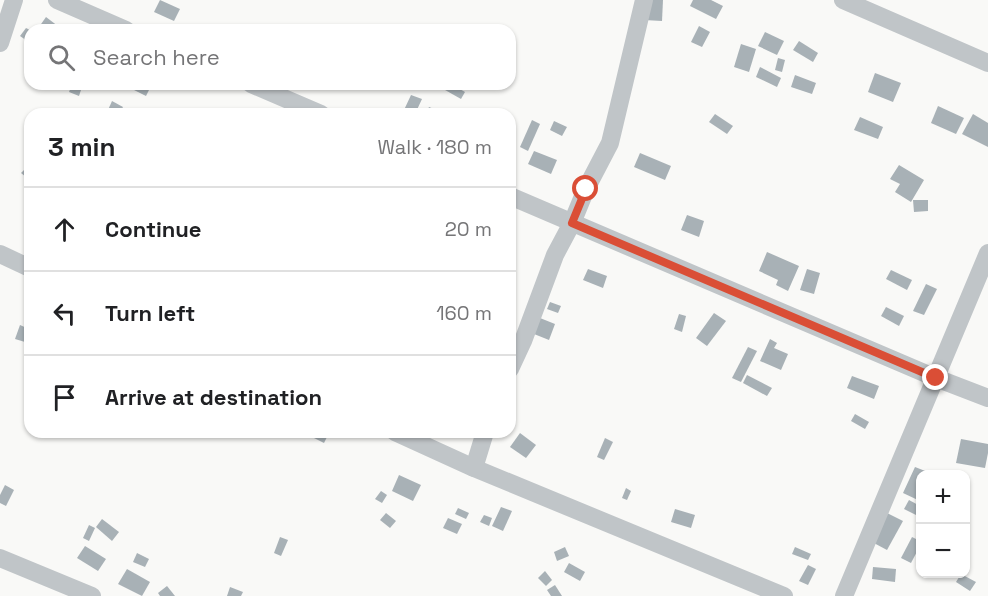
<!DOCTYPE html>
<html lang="en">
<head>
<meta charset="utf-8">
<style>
  :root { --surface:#fff; --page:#f2f2f2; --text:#202124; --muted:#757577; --line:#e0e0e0 }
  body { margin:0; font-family:"Space Grotesk",sans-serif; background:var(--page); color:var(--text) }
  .controls { position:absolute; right:18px; bottom:18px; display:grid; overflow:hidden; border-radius:12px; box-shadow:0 2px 4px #0004 }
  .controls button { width:54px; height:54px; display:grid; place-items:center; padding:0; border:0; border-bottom:2px solid var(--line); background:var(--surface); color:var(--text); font:30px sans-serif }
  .stop { position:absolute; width:18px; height:18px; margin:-14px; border:4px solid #da4e36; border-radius:50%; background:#fff }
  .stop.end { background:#da4e36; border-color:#fff; box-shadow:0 2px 6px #0008 }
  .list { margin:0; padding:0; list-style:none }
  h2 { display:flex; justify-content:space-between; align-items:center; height:78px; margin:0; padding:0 24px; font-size:26px }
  h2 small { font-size:20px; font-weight:400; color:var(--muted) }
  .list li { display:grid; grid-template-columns:39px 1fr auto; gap:18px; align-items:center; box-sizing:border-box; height:84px; padding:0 24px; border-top:2px solid var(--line) }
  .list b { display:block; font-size:22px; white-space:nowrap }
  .list em { font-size:20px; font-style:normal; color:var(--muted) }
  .icon { flex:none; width:33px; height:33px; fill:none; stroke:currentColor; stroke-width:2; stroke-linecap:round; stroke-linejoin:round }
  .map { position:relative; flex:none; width:988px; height:596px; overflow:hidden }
  .search { position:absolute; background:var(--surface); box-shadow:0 2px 4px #0004; left:24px; top:24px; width:492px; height:66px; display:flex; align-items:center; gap:15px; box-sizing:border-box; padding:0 21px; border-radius:18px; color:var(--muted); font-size:22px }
  .panel { position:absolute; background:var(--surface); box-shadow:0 2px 4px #0004; left:24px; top:108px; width:492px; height:330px; border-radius:18px }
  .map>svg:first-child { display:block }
  .building { fill:#a8b1b6 }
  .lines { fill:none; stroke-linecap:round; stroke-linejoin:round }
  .minor { stroke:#c0c5c8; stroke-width:18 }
  .route { stroke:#da4e36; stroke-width:8 }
</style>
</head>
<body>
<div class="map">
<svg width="988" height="596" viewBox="0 0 988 596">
  <rect width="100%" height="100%" fill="#f9f9f7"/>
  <!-- building -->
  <g class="building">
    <polygon points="160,0 180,9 174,21 154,12"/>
    <polygon points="645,0 663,0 662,21 644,20"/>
    <polygon points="693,0 711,0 723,6 716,19 690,6"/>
    <polygon points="46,17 63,30 43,30 39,27"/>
    <polygon points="699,26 710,32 702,47 691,42"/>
    <polygon points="26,28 30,30 30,43 20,36"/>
    <polygon points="765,32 784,41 777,55 758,46"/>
    <polygon points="799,41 818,53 813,62 793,50"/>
    <polygon points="741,44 756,49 749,72 734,67"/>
    <polygon points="778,58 785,60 782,72 775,70"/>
    <polygon points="760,67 781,78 777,87 756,77"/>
    <polygon points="875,73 901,83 893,102 868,92"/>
    <polygon points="795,75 816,83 812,94 791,87"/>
    <polygon points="72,84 83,84 79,96 69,92"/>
    <polygon points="137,84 146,84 151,86 146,96 134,90"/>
    <polygon points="440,84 451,84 465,92 461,99 438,86"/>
    <polygon points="411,95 422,99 415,114 404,110"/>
    <polygon points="112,101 123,107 119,114 115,114 108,110"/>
    <polygon points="938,106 964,118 956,134 931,123"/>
    <polygon points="429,107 446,114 426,114"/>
    <polygon points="715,114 733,126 727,134 709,122"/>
    <polygon points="973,114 988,123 988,147 962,134"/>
    <polygon points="860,117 883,127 878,139 854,130"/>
    <polygon points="532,120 540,124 528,151 520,147"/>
    <polygon points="554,121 567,127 562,136 550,130"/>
    <polygon points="534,151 557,160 551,174 528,164"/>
    <polygon points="640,153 671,166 665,180 634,167"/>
    <polygon points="30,164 30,173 26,177 21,173"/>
    <polygon points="899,165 924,180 911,202 895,192 900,184 890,179"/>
    <polygon points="913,200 928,200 928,211 914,212"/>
    <polygon points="687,215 704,221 699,237 681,230"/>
    <polygon points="767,252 799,266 788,291 776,285 778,280 759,271"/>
    <polygon points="588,269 607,276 603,288 583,280"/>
    <polygon points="807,269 820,273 814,294 800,290"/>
    <polygon points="891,270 912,280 907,290 886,279"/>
    <polygon points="926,284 937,289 924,315 913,311"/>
    <polygon points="550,302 561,306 558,313 547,309"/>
    <polygon points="886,307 904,316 899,326 881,316"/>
    <polygon points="714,313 726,321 707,346 696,338"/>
    <polygon points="679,314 686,316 682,332 674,329"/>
    <polygon points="540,318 555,324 549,340 534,334"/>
    <polygon points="20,325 29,329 25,342 15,339"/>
    <polygon points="770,339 777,343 774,348 788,354 781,370 760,361"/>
    <polygon points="748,347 757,351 741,382 732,378"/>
    <polygon points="747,375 772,388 767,396 743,383"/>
    <polygon points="852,376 879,386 874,399 847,388"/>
    <polygon points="855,414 869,422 865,429 851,421"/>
    <polygon points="302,432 328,432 329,433 324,443"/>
    <polygon points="520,433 536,445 526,458 510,447"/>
    <polygon points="605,438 613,442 604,460 597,457"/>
    <polygon points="961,439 988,444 988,453 985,468 956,463"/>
    <polygon points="915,467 933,474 920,474 920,501 903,493"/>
    <polygon points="399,475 421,485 413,501 392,491"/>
    <polygon points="5,485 14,490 6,506 0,503 0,495"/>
    <polygon points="626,488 631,491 627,500 622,498"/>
    <polygon points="381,491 387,495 382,503 375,499"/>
    <polygon points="909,500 920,506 920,517 904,509"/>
    <polygon points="501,507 512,511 503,531 492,526"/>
    <polygon points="458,508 469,513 466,519 455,514"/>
    <polygon points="675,509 695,515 691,528 671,522"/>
    <polygon points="386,513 396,521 390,528 380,520"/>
    <polygon points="887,513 903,521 887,550 872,542"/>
    <polygon points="484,515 492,518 489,526 480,522"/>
    <polygon points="448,518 462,524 457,534 443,528"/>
    <polygon points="102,519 119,532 112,541 96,527"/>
    <polygon points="89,525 95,528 89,541 83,538"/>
    <polygon points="280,537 288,540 281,556 274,553"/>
    <polygon points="912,537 920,541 920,546 911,563 901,558"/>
    <polygon points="85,546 106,559 98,571 77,558"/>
    <polygon points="565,547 569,556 557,561 554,552"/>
    <polygon points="795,547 811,554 808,560 792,554"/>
    <polygon points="137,553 149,559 145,567 133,562"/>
    <polygon points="569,563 585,572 580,581 564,572"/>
    <polygon points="808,565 816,569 808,585 799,581"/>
    <polygon points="873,567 896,569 895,582 872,579"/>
    <polygon points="127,569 150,582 142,596 118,584"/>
    <polygon points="545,571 552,580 546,586 538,578"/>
    <polygon points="961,574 976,582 970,591 956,582"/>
    <polygon points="555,585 562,596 551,596 547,590"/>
    <polygon points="167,586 175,596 160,596 158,593"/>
    <polygon points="230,587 243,592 241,596 227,596"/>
  </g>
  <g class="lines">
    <!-- minor -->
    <g class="minor">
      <polyline points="57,0 126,30"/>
      <polyline points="843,0 988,63"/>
      <polyline points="0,43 14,0"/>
      <polyline points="251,84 321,114"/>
      <polyline points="510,196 936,378 988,398"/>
      <polyline points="0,254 30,268"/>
      <polyline points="510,369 523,341 555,255 572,223 586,189 610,143 644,0"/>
      <polyline points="395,432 474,468 784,596"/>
      <polyline points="474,468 485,432"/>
      <polyline points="0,558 92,596"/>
      <polyline points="844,596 988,253"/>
    </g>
  </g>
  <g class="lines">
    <!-- route -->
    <polyline class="route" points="586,189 572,223 936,378"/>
  </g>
</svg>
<div class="controls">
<button>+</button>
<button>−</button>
</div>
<div class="stop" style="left:586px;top:189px"></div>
<div class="stop end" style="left:936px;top:378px"></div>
<div class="search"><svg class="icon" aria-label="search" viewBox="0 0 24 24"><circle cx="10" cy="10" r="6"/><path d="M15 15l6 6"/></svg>Search here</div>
<section class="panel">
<h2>3 min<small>Walk · 180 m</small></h2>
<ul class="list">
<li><svg class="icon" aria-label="ahead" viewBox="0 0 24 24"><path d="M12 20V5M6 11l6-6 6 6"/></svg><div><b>Continue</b></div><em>20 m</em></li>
<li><svg class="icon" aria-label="left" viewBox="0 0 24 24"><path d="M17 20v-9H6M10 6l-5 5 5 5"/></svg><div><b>Turn left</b></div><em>160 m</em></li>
<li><svg class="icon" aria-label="arrive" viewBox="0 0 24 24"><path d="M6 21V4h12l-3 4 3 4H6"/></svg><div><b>Arrive at destination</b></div></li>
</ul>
</section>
</div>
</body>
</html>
